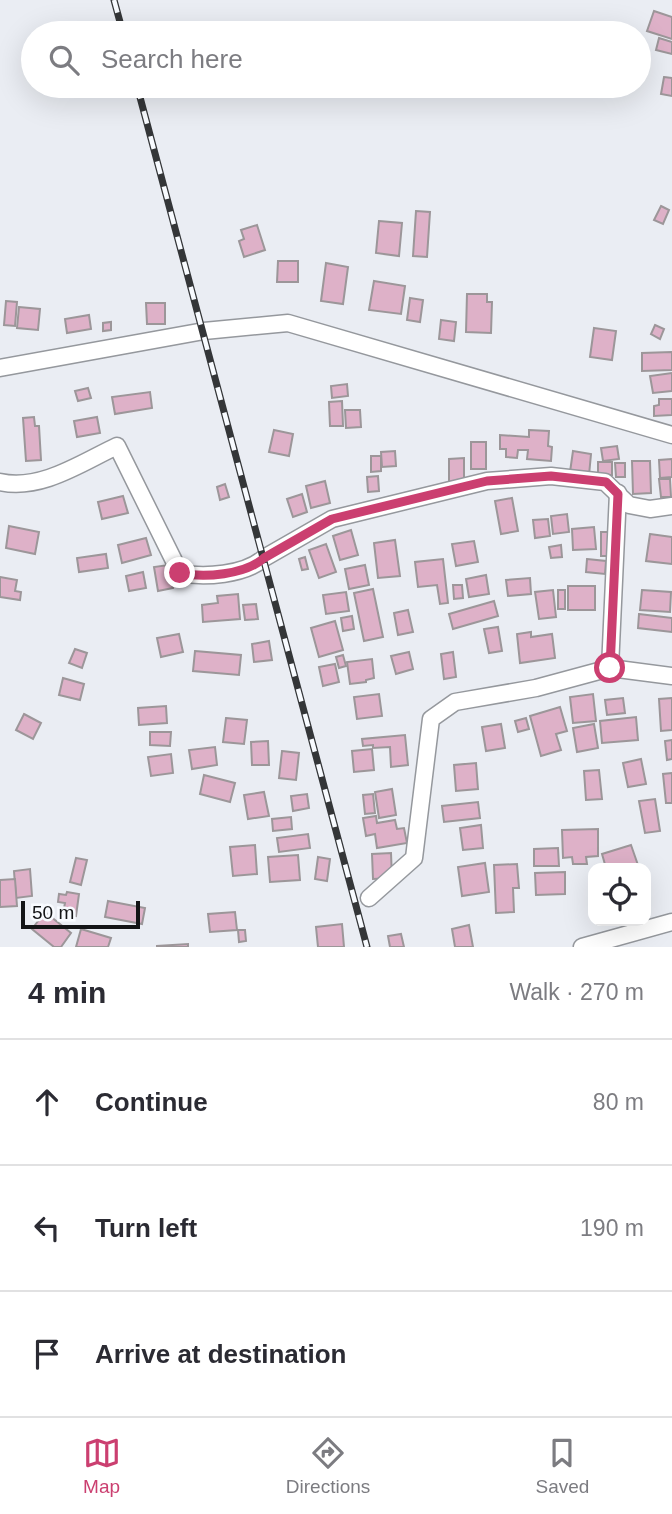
<!DOCTYPE html>
<html lang="en">
<head>
<meta charset="utf-8">
<style>
  :root { --surface:#fff; --page:#f7f7f7; --text:#2b2b33; --muted:#7c7c81; --line:#e1e1e2; --accent:#cb3f70 }
  body { margin:0; font-family:Helvetica,sans-serif; background:var(--page); color:var(--text) }
  .controls { position:absolute; right:21px; bottom:21px; display:grid; overflow:hidden; border-radius:14px; box-shadow:0 7px 28px #0002 }
  .controls button { width:63px; height:63px; display:grid; place-items:center; padding:0; border:0; border-bottom:2px solid var(--line); background:var(--surface); color:var(--text); font:35px sans-serif }
  .scale { position:absolute; left:21px; bottom:18px; width:119px; box-sizing:border-box; padding-left:7px; border:4px solid #131416; border-top:0; font-size:19px; line-height:24px; white-space:nowrap; color:#131416; -webkit-text-stroke:5px #f8fbff; paint-order:stroke }
  .stop { position:absolute; width:21px; height:21px; margin:-16px; border:5px solid #cb3f70; border-radius:50%; background:#fff }
  .stop.end { background:#cb3f70; border-color:#fff; box-shadow:0 2px 7px #0008 }
  .list { margin:0; padding:0; list-style:none }
  h2 { display:flex; justify-content:space-between; align-items:center; height:91px; margin:0; padding:0 28px; font-size:30px }
  h2 small { font-size:23px; font-weight:400; color:var(--muted) }
  .list li { display:grid; grid-template-columns:46px 1fr auto; gap:21px; align-items:center; box-sizing:border-box; height:126px; padding:0 28px; border-top:2px solid var(--line) }
  .list b { display:block; font-size:26px; white-space:nowrap }
  .list em { font-size:23px; font-style:normal; color:var(--muted) }
  .icon { flex:none; width:38px; height:38px; fill:none; stroke:currentColor; stroke-width:2; stroke-linecap:round; stroke-linejoin:round }
  .map { position:relative; flex:none; width:672px; height:947px; overflow:hidden }
  .search { position:absolute; background:var(--surface); box-shadow:0 7px 28px #0002; left:21px; right:21px; top:21px; height:77px; display:flex; align-items:center; gap:18px; box-sizing:border-box; padding:0 24px; border-radius:38px; color:var(--muted); font-size:26px }
  .sheet { height:469px; background:var(--surface) }
  nav { display:flex; justify-content:space-around; align-items:center; box-sizing:border-box; height:98px; border-top:2px solid var(--line); background:var(--surface); font-size:19px; color:var(--muted) }
  nav a { display:grid; justify-items:center; gap:4px }
  nav .on { color:var(--accent) }
  .map>svg:first-child { display:block }
  .building { fill:#deb1c8; stroke:#9c9699; stroke-width:2 }
  .lines { fill:none; stroke-linecap:round; stroke-linejoin:round }
  .minor-casing { stroke:#95989d; stroke-width:19 }
  .minor { stroke:#fff; stroke-width:16 }
  .rail-casing { stroke:#343638; stroke-width:7 }
  .rail { stroke:#f8fbff; stroke-width:4.5; stroke-dasharray:13; stroke-linecap:butt }
  .route { stroke:#cb3f70; stroke-width:9 }
</style>
</head>
<body>
<div class="map">
<svg width="672" height="947" viewBox="0 0 672 947">
  <rect width="100%" height="100%" fill="#eaedf3"/>
  <!-- building -->
  <g class="building">
    <polygon points="654,11 672,17 672,39 647,31"/>
    <polygon points="659,38 672,42 672,54 656,50"/>
    <polygon points="664,77 672,78 672,96 661,94"/>
    <polygon points="661,206 669,210 663,224 654,220"/>
    <polygon points="416,211 430,212 427,257 413,256"/>
    <polygon points="379,221 402,223 399,256 376,253"/>
    <polygon points="257,225 265,250 244,257 239,241 244,239 241,230"/>
    <polygon points="278,261 298,261 298,282 277,282"/>
    <polygon points="326,263 348,267 343,304 321,301"/>
    <polygon points="374,281 405,286 401,314 369,310"/>
    <polygon points="467,294 487,294 487,302 492,302 491,333 466,332"/>
    <polygon points="410,298 423,300 420,322 407,320"/>
    <polygon points="6,301 17,302 15,326 4,325"/>
    <polygon points="146,303 165,303 165,324 147,324"/>
    <polygon points="19,307 40,309 38,330 17,328"/>
    <polygon points="89,315 91,329 67,333 65,319"/>
    <polygon points="441,320 456,322 454,341 439,339"/>
    <polygon points="111,322 111,330 103,331 103,323"/>
    <polygon points="655,325 664,329 660,339 651,334"/>
    <polygon points="594,328 616,331 612,360 590,357"/>
    <polygon points="672,352 672,370 642,371 642,353"/>
    <polygon points="672,373 672,391 653,393 650,376"/>
    <polygon points="347,384 348,396 332,398 331,386"/>
    <polygon points="88,388 91,398 78,401 75,391"/>
    <polygon points="150,392 152,408 115,414 112,397"/>
    <polygon points="659,399 672,399 672,415 654,416 654,406 659,405"/>
    <polygon points="342,401 343,426 330,426 329,402"/>
    <polygon points="345,410 360,410 361,427 346,428"/>
    <polygon points="34,417 35,426 39,426 41,460 26,461 23,418"/>
    <polygon points="97,417 100,433 77,437 74,421"/>
    <polygon points="274,430 293,434 289,456 269,452"/>
    <polygon points="529,430 549,431 548,446 552,447 551,461 527,459 528,450 518,450 517,458 506,457 506,449 500,449 500,435 529,437"/>
    <rect x="471" y="442" width="15" height="27"/>
    <polygon points="617,446 619,459 603,461 601,448"/>
    <polygon points="395,451 396,466 382,467 381,452"/>
    <polygon points="573,451 591,454 589,475 570,472"/>
    <polygon points="371,456 381,456 381,471 371,472"/>
    <polygon points="464,458 464,482 449,482 449,459"/>
    <polygon points="672,459 672,477 660,478 659,460"/>
    <polygon points="632,461 650,461 651,493 633,494"/>
    <rect x="598" y="462" width="14" height="13"/>
    <polygon points="615,463 625,463 625,477 616,477"/>
    <polygon points="378,476 379,491 368,492 367,477"/>
    <polygon points="659,479 670,479 671,497 661,497"/>
    <polygon points="325,481 330,503 311,508 306,486"/>
    <polygon points="225,484 229,497 220,500 217,487"/>
    <polygon points="302,494 307,512 293,517 287,499"/>
    <polygon points="123,496 128,513 102,519 98,502"/>
    <polygon points="512,498 518,531 501,534 495,501"/>
    <polygon points="567,514 569,532 553,534 551,516"/>
    <polygon points="548,519 550,536 535,538 533,520"/>
    <polygon points="9,526 39,532 35,554 6,548"/>
    <polygon points="594,527 596,549 573,550 572,529"/>
    <polygon points="351,530 358,555 340,560 333,536"/>
    <polygon points="601,532 611,532 612,556 601,556"/>
    <polygon points="650,534 672,537 672,564 646,561"/>
    <polygon points="146,538 151,555 122,563 118,545"/>
    <polygon points="395,540 400,576 378,578 374,543"/>
    <polygon points="474,541 478,562 456,566 452,544"/>
    <polygon points="326,544 336,572 319,578 309,550"/>
    <polygon points="561,545 562,557 551,558 549,547"/>
    <polygon points="106,554 108,568 79,572 77,558"/>
    <polygon points="305,557 308,569 302,570 299,559"/>
    <polygon points="443,559 448,603 440,604 437,585 418,587 415,562"/>
    <polygon points="587,559 606,561 605,574 586,572"/>
    <polygon points="168,565 173,588 158,591 154,567"/>
    <polygon points="365,565 369,585 349,589 345,569"/>
    <polygon points="143,572 146,588 129,591 126,576"/>
    <polygon points="486,575 489,594 469,597 466,579"/>
    <polygon points="0,577 17,580 15,591 21,592 20,600 0,597"/>
    <polygon points="530,578 531,594 508,596 506,580"/>
    <polygon points="453,585 462,585 463,598 454,599"/>
    <rect x="568" y="586" width="27" height="24"/>
    <polygon points="373,589 383,637 364,641 354,593"/>
    <polygon points="553,590 556,617 539,619 535,592"/>
    <rect x="558" y="590" width="7" height="19"/>
    <polygon points="642,590 671,592 670,612 640,610"/>
    <polygon points="346,592 349,611 326,614 323,595"/>
    <polygon points="238,594 240,619 203,622 202,605 218,603 217,596"/>
    <polygon points="494,601 498,616 453,629 449,614"/>
    <polygon points="256,604 258,619 245,620 243,605"/>
    <polygon points="408,610 413,632 398,635 394,613"/>
    <polygon points="639,614 672,618 672,632 638,628"/>
    <polygon points="352,616 354,629 343,631 341,618"/>
    <polygon points="335,621 343,650 319,657 311,628"/>
    <polygon points="498,627 502,651 489,653 484,629"/>
    <polygon points="531,632 531,637 552,634 555,658 520,663 517,634"/>
    <polygon points="179,634 183,652 161,657 157,638"/>
    <polygon points="269,641 272,660 254,662 252,644"/>
    <polygon points="75,649 87,653 82,668 69,663"/>
    <polygon points="195,651 241,655 239,675 193,671"/>
    <polygon points="409,652 413,669 396,674 391,656"/>
    <polygon points="453,652 456,677 444,679 441,654"/>
    <polygon points="343,655 346,666 339,668 336,657"/>
    <polygon points="372,659 374,678 366,680 366,682 350,684 347,662"/>
    <polygon points="335,664 339,682 323,686 319,667"/>
    <polygon points="63,678 84,684 80,700 59,695"/>
    <polygon points="379,694 382,716 357,719 354,697"/>
    <polygon points="593,694 596,721 573,723 570,697"/>
    <polygon points="623,698 625,713 607,715 605,700"/>
    <polygon points="672,698 672,730 661,731 659,699"/>
    <polygon points="166,706 167,723 139,725 138,708"/>
    <polygon points="560,707 567,731 556,734 561,750 541,756 530,716"/>
    <polygon points="24,714 41,723 33,739 16,730"/>
    <polygon points="636,717 638,740 602,743 600,721"/>
    <polygon points="226,718 247,720 244,744 223,742"/>
    <polygon points="526,718 529,729 518,732 515,721"/>
    <polygon points="501,724 505,748 486,751 482,727"/>
    <polygon points="594,724 598,748 577,752 573,728"/>
    <polygon points="150,732 171,732 170,746 150,745"/>
    <polygon points="405,735 408,765 391,767 390,747 373,748 373,745 363,746 362,739"/>
    <polygon points="672,740 672,759 667,760 665,741"/>
    <polygon points="268,741 269,765 252,765 251,742"/>
    <polygon points="215,747 217,765 192,769 189,750"/>
    <polygon points="372,749 374,770 354,772 352,751"/>
    <polygon points="282,751 299,753 296,780 279,778"/>
    <polygon points="171,754 173,773 151,776 148,757"/>
    <polygon points="641,759 646,784 628,787 623,763"/>
    <polygon points="476,763 478,789 456,791 454,765"/>
    <polygon points="599,770 602,799 586,800 584,771"/>
    <polygon points="672,773 672,803 666,803 663,774"/>
    <polygon points="204,775 235,783 230,802 200,794"/>
    <polygon points="392,789 396,815 379,818 375,792"/>
    <polygon points="264,792 269,816 248,819 244,795"/>
    <polygon points="307,794 309,808 293,811 291,796"/>
    <polygon points="373,794 375,813 365,814 363,795"/>
    <polygon points="655,799 660,831 645,833 639,801"/>
    <polygon points="478,802 480,818 444,822 442,806"/>
    <polygon points="376,816 377,823 395,820 397,829 404,828 407,843 377,848 375,834 366,836 363,818"/>
    <polygon points="291,817 292,829 273,831 272,819"/>
    <polygon points="481,825 483,848 463,850 460,828"/>
    <polygon points="598,829 598,856 586,857 587,864 573,864 572,857 563,858 562,830"/>
    <polygon points="308,834 310,848 279,852 277,838"/>
    <polygon points="255,845 257,874 233,876 230,847"/>
    <polygon points="631,845 639,868 606,868 602,854"/>
    <polygon points="558,848 559,866 534,866 534,849"/>
    <polygon points="391,853 392,878 373,879 372,854"/>
    <polygon points="298,855 300,880 270,882 268,857"/>
    <polygon points="318,857 330,859 327,881 315,879"/>
    <polygon points="76,858 87,860 81,885 70,882"/>
    <polygon points="485,863 489,892 462,896 458,867"/>
    <polygon points="517,864 519,888 513,888 514,912 496,913 494,865"/>
    <polygon points="30,869 32,896 16,898 14,871"/>
    <polygon points="565,872 565,894 536,895 535,873"/>
    <polygon points="15,879 17,906 0,907 0,880"/>
    <polygon points="67,892 79,894 76,916 63,913 65,903 58,902 59,894 66,895"/>
    <polygon points="108,901 145,908 142,924 105,917"/>
    <polygon points="45,912 71,933 61,947 54,947 32,929"/>
    <polygon points="235,912 237,930 210,932 208,914"/>
    <polygon points="342,924 344,947 318,947 316,927"/>
    <polygon points="469,925 473,947 455,947 452,929"/>
    <polygon points="81,929 111,938 108,947 76,947"/>
    <polygon points="238,930 245,930 246,941 239,942"/>
    <polygon points="401,934 404,947 390,947 388,936"/>
    <polygon points="188,944 188,947 157,947 157,946"/>
  </g>
  <g class="lines">
    <!-- minor casing -->
    <g class="minor-casing">
      <g id="minor">
        <polyline points="0,368 204,331 288,323 672,435"/>
        <path d="M0,482C41,491 81,463 117,446L180,573C204,578 245,575 264,558L332,519L487,481L551,476L605,482L629,505L650,509L672,506"/>
        <polyline points="610,668 618,493"/>
        <polyline points="369,898 414,858 431,719 455,702 536,688 610,668 672,676"/>
        <polyline points="582,947 672,922"/>
      </g>
    </g>
    <!-- minor -->
    <use href="#minor" class="minor"/>
    <!-- rail casing -->
    <g class="rail-casing">
      <g id="rail">
        <polyline points="114,0 123,33"/>
        <polyline points="137,86 367,947"/>
      </g>
    </g>
    <!-- rail -->
    <use href="#rail" class="rail"/>
  </g>
  <g class="lines">
    <!-- route -->
    <path class="route" d="M180,573C204,578 245,575 264,558L332,519L487,481L551,476L606,482L618,494L610,668"/>
  </g>
</svg>
<div class="controls">
<button><svg class="icon" aria-label="locate" viewBox="0 0 24 24"><circle cx="12" cy="12" r="6"/><path d="M12 2v4M12 18v4M2 12h4M18 12h4"/></svg></button>
</div>
<div class="scale">50 m</div>
<div class="stop" style="left:610px;top:668px"></div>
<div class="stop end" style="left:180px;top:573px"></div>
<div class="search"><svg class="icon" aria-label="search" viewBox="0 0 24 24"><circle cx="10" cy="10" r="6"/><path d="M15 15l6 6"/></svg>Search here</div>
</div>
<section class="sheet">
<h2>4 min<small>Walk · 270 m</small></h2>
<ul class="list">
<li><svg class="icon" aria-label="ahead" viewBox="0 0 24 24"><path d="M12 20V5M6 11l6-6 6 6"/></svg><div><b>Continue</b></div><em>80 m</em></li>
<li><svg class="icon" aria-label="left" viewBox="0 0 24 24"><path d="M17 20v-9H6M10 6l-5 5 5 5"/></svg><div><b>Turn left</b></div><em>190 m</em></li>
<li><svg class="icon" aria-label="arrive" viewBox="0 0 24 24"><path d="M6 21V4h12l-3 4 3 4H6"/></svg><div><b>Arrive at destination</b></div></li>
</ul>
</section>
<nav>
<a class="on"><svg class="icon" aria-label="map" viewBox="0 0 24 24"><path d="M3 6l6-2 6 2 6-2v14l-6 2-6-2-6 2zM9 4v14M15 6v14"/></svg>Map</a>
<a><svg class="icon" aria-label="directions" viewBox="0 0 24 24"><path d="M12 3l9 9-9 9-9-9zM9 14v-3h6M13 9l2 2-2 2"/></svg>Directions</a>
<a><svg class="icon" aria-label="saved" viewBox="0 0 24 24"><path d="M7 4h10v16l-5-4-5 4z"/></svg>Saved</a>
</nav>
</body>
</html>
